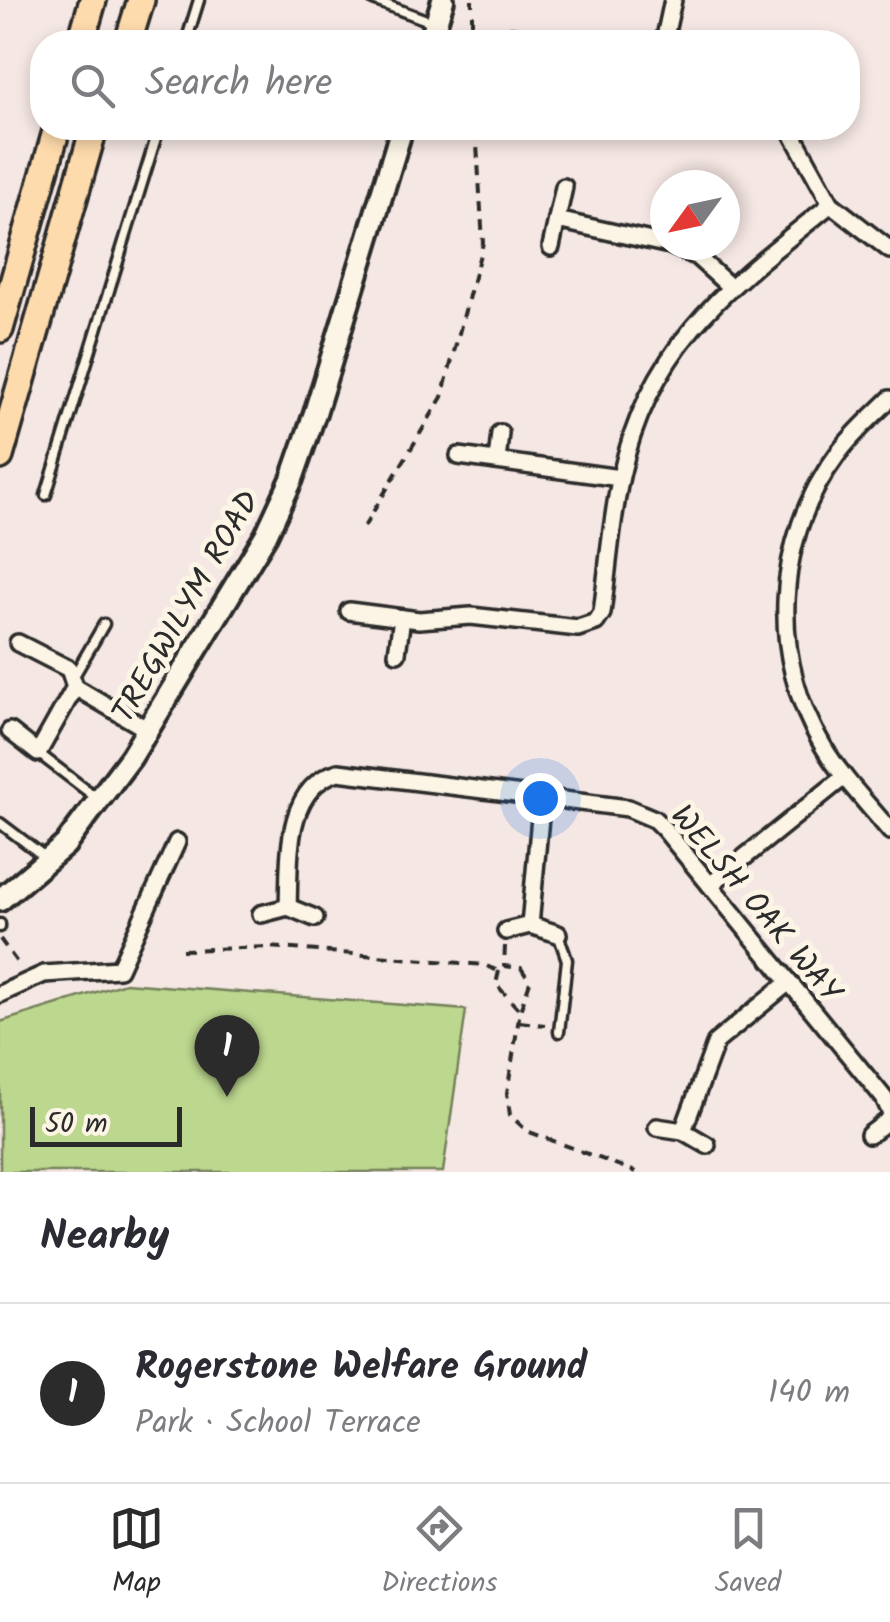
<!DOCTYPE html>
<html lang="en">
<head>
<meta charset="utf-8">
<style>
  :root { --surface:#fff; --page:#f2f2f3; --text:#2b2b33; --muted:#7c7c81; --line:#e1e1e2; --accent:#2b2b2b }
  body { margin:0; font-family:Kalam,sans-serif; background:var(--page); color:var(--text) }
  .compass { position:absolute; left:650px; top:170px; width:90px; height:90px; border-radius:50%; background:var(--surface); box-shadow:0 5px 15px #0003; rotate:237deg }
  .scale { position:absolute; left:30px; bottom:25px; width:152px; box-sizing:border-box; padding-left:10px; border:5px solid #2b2b2b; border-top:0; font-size:28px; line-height:35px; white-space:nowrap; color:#2b2b2b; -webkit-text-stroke:8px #fcf5e5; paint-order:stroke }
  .you { position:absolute; left:540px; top:798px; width:35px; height:35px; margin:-25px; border:8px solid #fff; border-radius:50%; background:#1a73e8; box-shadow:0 0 0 15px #1a73e833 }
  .badge { display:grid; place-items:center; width:65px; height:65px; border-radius:50%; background:var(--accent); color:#fff; font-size:32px; font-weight:700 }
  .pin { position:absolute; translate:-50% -82px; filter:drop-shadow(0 2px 5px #0008) }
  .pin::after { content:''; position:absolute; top:52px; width:35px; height:30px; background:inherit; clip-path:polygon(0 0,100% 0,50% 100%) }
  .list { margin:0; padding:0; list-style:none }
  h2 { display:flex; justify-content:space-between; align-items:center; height:130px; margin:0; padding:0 40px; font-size:42px }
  h2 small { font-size:32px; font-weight:400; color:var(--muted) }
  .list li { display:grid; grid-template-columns:65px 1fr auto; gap:30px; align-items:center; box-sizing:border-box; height:180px; padding:0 40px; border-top:2px solid var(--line) }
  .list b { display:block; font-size:38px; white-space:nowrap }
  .list p { margin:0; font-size:32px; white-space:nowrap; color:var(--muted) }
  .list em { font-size:32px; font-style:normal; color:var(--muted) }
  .icon { flex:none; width:55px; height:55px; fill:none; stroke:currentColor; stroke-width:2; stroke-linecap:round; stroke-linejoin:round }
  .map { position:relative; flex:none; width:890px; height:1172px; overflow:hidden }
  .search { position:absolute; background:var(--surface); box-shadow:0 5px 15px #0003; left:30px; right:30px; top:30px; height:110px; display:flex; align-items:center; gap:25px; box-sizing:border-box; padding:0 35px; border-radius:40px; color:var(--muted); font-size:38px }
  .sheet { height:310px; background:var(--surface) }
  nav { display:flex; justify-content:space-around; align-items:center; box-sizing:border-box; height:140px; border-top:2px solid var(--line); background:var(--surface); font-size:28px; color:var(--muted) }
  nav a { display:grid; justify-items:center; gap:5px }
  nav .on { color:var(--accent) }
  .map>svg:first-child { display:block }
  .green { fill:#bcd78e; stroke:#74815c; stroke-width:2.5 }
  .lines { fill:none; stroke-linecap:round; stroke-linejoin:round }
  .service-casing { stroke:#2b2b2b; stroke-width:15 }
  .minor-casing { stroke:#2b2b2b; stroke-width:22 }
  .tertiary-casing { stroke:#2b2b2b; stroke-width:28 }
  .primary-casing { stroke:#2b2b2b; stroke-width:32 }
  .path { stroke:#2b2b2b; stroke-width:4; stroke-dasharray:10 8; stroke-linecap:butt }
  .service { stroke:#fcf5e5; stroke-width:8 }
  .minor { stroke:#fcf5e5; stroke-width:15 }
  .tertiary { stroke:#fcf5e5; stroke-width:20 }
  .primary { stroke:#fedbac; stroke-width:25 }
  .labels { text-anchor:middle; stroke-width:10; stroke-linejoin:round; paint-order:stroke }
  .street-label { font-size:32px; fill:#2b2b2b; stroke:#fcf5e5 }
</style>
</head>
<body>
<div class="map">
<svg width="890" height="1172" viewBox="0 0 890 1172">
  <rect width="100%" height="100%" fill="#f5e7e3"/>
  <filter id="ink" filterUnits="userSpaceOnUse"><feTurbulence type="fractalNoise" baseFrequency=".01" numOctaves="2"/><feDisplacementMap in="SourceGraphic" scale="20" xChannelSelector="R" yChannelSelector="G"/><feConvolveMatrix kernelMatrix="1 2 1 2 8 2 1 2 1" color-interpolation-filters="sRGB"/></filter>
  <g filter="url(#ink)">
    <!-- green -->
    <polygon class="green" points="125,983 466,1010 443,1172 0,1172 0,1022"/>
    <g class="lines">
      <!-- service casing -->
      <g class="service-casing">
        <g id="service">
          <polyline points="373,0 432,22"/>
          <polyline points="186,42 199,0"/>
          <polyline points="46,495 159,128"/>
          <polyline points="74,676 104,624"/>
          <polyline points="38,753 98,799"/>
          <polyline points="0,823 45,857"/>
          <polyline points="0,924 0,927"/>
          <polyline points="558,934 567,960 559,1032"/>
        </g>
      </g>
      <!-- minor casing -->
      <g class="minor-casing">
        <g id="minor">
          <polyline points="512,36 540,42"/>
          <polyline points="664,42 673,0"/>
          <polyline points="789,128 831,204 890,250"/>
          <polyline points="557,220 665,244"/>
          <polyline points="670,245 696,256 729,286"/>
          <polyline points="551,247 564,187"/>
          <path d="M890,399C872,417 852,434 837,455C774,540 769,656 823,746C841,777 867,803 890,831"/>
          <polyline points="459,456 620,478"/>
          <polyline points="497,461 500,433"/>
          <path d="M349,611L419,620L471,616L578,628L596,622L602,613C608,568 611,521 621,476C650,342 732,284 831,204"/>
          <polyline points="18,643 69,669 75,687"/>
          <polyline points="397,653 402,618"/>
          <polyline points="10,731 38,753 75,687 148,730"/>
          <polyline points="710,885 844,777"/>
          <path d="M288,907C290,862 283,788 338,772L628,808L654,819L665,830L884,1098L890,1111"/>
          <polyline points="261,914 288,907 315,918"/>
          <polyline points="530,925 542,796"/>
          <polyline points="506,931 530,925 558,934"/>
          <polyline points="0,994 44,974 119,969 177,842"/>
          <polyline points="657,1127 683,1131 707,1145"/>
          <polyline points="683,1131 716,1042 789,982"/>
          <polyline points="869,1135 890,1119"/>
        </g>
      </g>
      <!-- tertiary casing -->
      <g class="tertiary-casing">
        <g id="tertiary">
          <polyline points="430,42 443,0"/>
          <polyline points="0,900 65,845 131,757 266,535 292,479 315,413 402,128"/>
        </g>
      </g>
      <!-- primary casing -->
      <g class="primary-casing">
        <g id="primary">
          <polyline points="81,42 93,0"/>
          <polyline points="128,42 141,0"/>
          <polyline points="0,329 57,128"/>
          <polyline points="0,456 94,128"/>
        </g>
      </g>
      <!-- path -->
      <g class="path">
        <polyline points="472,42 472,0"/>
        <polyline points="364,527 442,397 483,243 476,128"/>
        <polyline points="0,939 21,968"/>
        <polyline points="505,946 504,966 521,968 530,982 520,1011 507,1093 510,1115 527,1131 636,1172"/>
        <polyline points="182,950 269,947 484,965 498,971"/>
        <polyline points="499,971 496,984 520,1011"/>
        <polyline points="520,1022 545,1025"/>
      </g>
      <!-- service -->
      <use href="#service" class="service"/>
      <!-- minor -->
      <use href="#minor" class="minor"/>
      <!-- tertiary -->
      <use href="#tertiary" class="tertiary"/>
      <!-- primary -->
      <use href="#primary" class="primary"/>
    </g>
  </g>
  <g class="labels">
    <!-- street labels -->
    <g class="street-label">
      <text transform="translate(185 606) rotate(-60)" y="11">TREGWILYM ROAD</text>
      <text transform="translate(757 903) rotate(50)" y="11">WELSH OAK WAY</text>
    </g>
  </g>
</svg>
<svg class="compass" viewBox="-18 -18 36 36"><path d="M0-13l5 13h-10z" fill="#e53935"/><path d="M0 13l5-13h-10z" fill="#7c7c81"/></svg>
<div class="scale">50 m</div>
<div class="you"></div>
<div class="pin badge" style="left:227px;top:1097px">1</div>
<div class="search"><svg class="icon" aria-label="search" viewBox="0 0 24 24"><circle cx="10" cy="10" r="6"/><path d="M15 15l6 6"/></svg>Search here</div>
</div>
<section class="sheet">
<h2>Nearby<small></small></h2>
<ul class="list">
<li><span class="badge">1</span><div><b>Rogerstone Welfare Ground</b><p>Park · School Terrace</p></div><em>140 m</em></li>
</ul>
</section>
<nav>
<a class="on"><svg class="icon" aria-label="map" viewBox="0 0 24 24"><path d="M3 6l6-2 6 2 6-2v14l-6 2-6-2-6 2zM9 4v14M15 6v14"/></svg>Map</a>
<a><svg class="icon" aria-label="directions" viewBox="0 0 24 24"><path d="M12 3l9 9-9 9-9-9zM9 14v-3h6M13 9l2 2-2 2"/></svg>Directions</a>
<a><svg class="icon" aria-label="saved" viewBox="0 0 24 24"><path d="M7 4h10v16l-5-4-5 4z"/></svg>Saved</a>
</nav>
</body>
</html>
